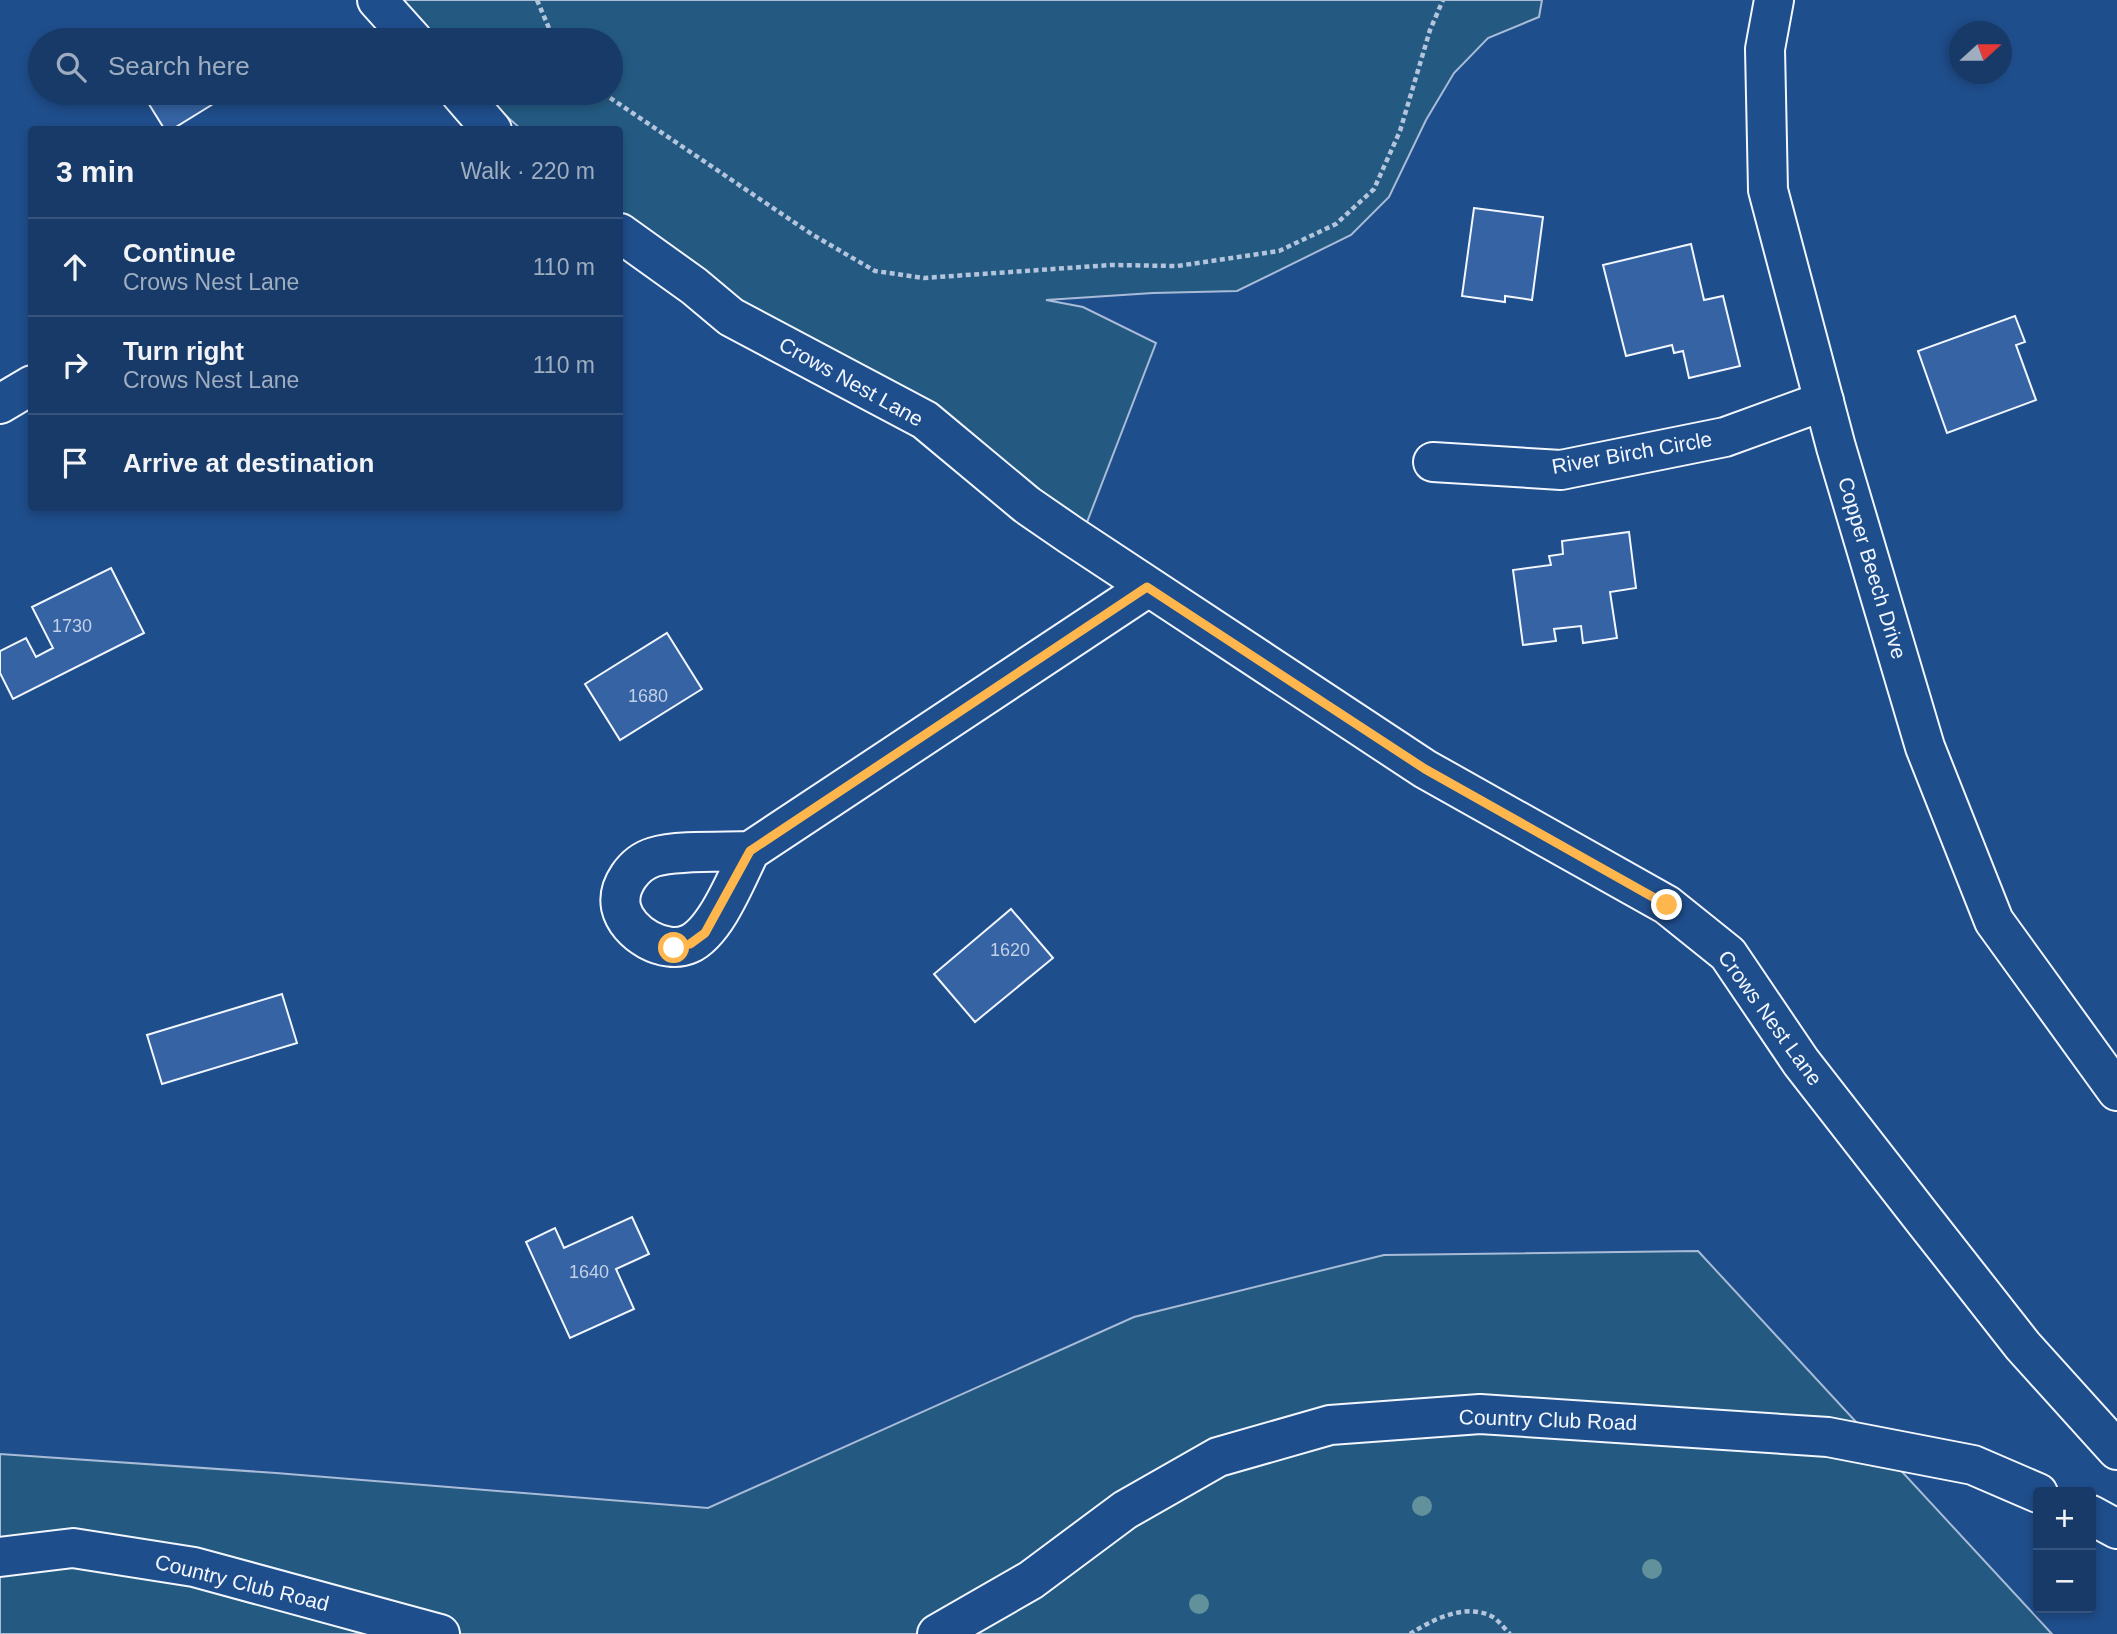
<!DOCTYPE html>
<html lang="en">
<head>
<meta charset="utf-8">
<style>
  :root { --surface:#173a69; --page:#244571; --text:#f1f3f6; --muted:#9eadc0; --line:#36547d }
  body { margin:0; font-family:Arial,sans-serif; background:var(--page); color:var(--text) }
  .controls { position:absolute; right:21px; bottom:21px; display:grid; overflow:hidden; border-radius:7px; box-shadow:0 4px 10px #0003 }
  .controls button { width:63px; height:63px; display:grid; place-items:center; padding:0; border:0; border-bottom:2px solid var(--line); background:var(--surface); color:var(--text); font:35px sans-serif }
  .compass { position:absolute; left:1949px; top:21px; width:63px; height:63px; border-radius:50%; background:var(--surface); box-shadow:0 4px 10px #0003; rotate:69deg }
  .stop { position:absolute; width:21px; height:21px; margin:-16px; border:5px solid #ffb74d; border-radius:50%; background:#fff }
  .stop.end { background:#ffb74d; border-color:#fff; box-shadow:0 2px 7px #0008 }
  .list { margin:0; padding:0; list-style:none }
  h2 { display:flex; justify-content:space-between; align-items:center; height:91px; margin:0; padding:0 28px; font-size:30px }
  h2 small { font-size:23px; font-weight:400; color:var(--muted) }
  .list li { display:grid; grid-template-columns:46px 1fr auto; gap:21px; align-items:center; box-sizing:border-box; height:98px; padding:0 28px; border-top:2px solid var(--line) }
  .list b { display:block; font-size:26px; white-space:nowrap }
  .list p { margin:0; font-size:23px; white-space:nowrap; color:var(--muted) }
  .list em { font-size:23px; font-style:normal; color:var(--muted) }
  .icon { flex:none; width:38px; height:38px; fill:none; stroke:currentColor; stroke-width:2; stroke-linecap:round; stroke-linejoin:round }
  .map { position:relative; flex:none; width:2117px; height:1634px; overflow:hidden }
  .search { position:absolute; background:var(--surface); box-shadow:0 4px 10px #0003; left:28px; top:28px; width:595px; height:77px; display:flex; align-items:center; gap:18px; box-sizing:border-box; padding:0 24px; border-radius:38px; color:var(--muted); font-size:26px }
  .panel { position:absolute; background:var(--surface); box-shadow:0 4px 10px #0003; left:28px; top:126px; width:595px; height:385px; border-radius:7px }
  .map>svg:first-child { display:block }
  .green { fill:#245a82; stroke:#a8bbd7; stroke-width:2 }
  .building { fill:#3563a3; stroke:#f2f6ff; stroke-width:2 }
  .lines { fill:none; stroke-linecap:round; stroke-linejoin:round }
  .minor-casing { stroke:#f2f6ff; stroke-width:42 }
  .path { stroke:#b3c4dc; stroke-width:4.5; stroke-dasharray:5 3.5; stroke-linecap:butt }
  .minor { stroke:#1f4e8c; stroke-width:38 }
  .tree { fill:#61919a }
  .route { stroke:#ffb74d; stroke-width:9 }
  .labels { text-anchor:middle; stroke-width:5; stroke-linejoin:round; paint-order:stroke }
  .number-label { font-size:18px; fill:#c3d1e8 }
  .street-label { font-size:21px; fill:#f2f6ff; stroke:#1f4e8c }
</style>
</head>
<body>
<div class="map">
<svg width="2117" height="1634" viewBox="0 0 2117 1634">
  <rect width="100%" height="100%" fill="#1f4e8c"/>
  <!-- green -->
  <g class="green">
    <polygon points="377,0 1542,0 1539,17 1488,38 1454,73 1426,120 1389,197 1351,235 1237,291 1153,293 1046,300 1083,307 1156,343 1084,530 731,317 620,219 620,130 521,129 480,93 611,93 611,40 422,40"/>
    <polygon points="1698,1251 2052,1634 0,1634 0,1454 276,1473 708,1508 1134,1317 1384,1255"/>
  </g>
  <!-- building -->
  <g class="building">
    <polygon points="142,93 213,93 218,101 171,130 165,130"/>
    <polygon points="1474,208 1543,217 1532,300 1505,296 1505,302 1462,296"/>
    <polygon points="1691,244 1704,300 1723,296 1740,366 1689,378 1683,351 1674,353 1672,345 1626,356 1603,265"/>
    <polygon points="2015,316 2025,342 2016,345 2036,400 1947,433 1918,351"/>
    <polygon points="1629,532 1636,588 1610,592 1617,638 1583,643 1581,626 1554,629 1556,641 1523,645 1513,570 1551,565 1549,556 1563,554 1562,541"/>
    <polygon points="111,568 144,633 13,699 0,673 0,651 26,638 36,657 53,648 32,607"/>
    <polygon points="667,633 702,689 620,740 585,684"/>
    <polygon points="1011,909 1053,958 975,1022 934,974"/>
    <polygon points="282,994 297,1043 162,1084 147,1035"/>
    <polygon points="632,1217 649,1254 616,1269 634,1309 570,1338 526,1242 555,1228 564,1248"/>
  </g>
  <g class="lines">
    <!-- minor casing -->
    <g class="minor-casing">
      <g id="minor">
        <polyline points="377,0 413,40"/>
        <polyline points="1774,0 1765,49 1768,190 1836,447 1925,747 1994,921 2117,1091"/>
        <polyline points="460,93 492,130"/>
        <polyline points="620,233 694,286 731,317 925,420 1027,505 1072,536 1425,769 1667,905 1728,954 1801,1062 1924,1220 2023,1346 2117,1450"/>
        <polyline points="0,404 32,385"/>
        <polyline points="1433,462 1561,470 1725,437 1824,401"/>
        <path d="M750,851C737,877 716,932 689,944C665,955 627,934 621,907C617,886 634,863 654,857C677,850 725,852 750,851L1147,588"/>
        <polyline points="2091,1515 2117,1529"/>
        <polyline points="0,1557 73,1548 194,1567 440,1634"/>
        <polyline points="937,1634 1031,1580 1125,1510 1218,1457 1330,1425 1480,1414 1828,1437 1973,1465 2038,1493"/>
      </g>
    </g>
    <!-- path -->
    <g class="path">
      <polyline points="537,0 554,40"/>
      <polyline points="603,93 813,235 875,271 924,278 1111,265 1177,266 1279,251 1336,224 1374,189 1400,131 1430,30 1443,0"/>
      <path d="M1410,1634C1432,1620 1462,1604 1489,1615C1497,1618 1504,1628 1510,1634"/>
    </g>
    <!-- minor -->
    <use href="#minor" class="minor"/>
  </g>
  <!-- trees -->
  <g class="tree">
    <circle cx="1422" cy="1506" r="10"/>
    <circle cx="1652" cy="1569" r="10"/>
    <circle cx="1199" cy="1604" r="10"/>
  </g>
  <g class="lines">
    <!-- route -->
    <polyline class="route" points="674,948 690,944 705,933 750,851 1147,587 1425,769 1667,905"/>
  </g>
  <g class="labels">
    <!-- number labels -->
    <g class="number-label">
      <text x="72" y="632">1730</text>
      <text x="648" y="702">1680</text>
      <text x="1010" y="956">1620</text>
      <text x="589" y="1278">1640</text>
    </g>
    <!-- street labels -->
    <g class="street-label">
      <text transform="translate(851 382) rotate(29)" y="7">Crows Nest Lane</text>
      <text transform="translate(1632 453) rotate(-10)" y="7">River Birch Circle</text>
      <text transform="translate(1872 568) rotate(73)" y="7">Copper Beech Drive</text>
      <text transform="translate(1770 1018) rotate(54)" y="7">Crows Nest Lane</text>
      <text transform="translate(1548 1420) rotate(2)" y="7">Country Club Road</text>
      <text transform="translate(242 1583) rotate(14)" y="7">Country Club Road</text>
    </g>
  </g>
</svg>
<div class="controls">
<button>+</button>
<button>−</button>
</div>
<svg class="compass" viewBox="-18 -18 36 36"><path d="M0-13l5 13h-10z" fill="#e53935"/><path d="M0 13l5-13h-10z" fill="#9eadc0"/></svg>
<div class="stop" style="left:674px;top:948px"></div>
<div class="stop end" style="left:1667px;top:905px"></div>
<div class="search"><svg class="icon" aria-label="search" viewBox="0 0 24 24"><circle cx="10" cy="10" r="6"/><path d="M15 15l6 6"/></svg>Search here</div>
<section class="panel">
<h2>3 min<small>Walk · 220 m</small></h2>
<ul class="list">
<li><svg class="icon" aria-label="ahead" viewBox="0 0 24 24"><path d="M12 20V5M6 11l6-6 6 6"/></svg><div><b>Continue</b><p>Crows Nest Lane</p></div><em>110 m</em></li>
<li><svg class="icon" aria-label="right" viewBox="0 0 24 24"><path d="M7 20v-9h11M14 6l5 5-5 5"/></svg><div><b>Turn right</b><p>Crows Nest Lane</p></div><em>110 m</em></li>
<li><svg class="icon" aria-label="arrive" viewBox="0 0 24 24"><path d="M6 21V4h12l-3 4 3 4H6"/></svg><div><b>Arrive at destination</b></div></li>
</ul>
</section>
</div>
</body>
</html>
